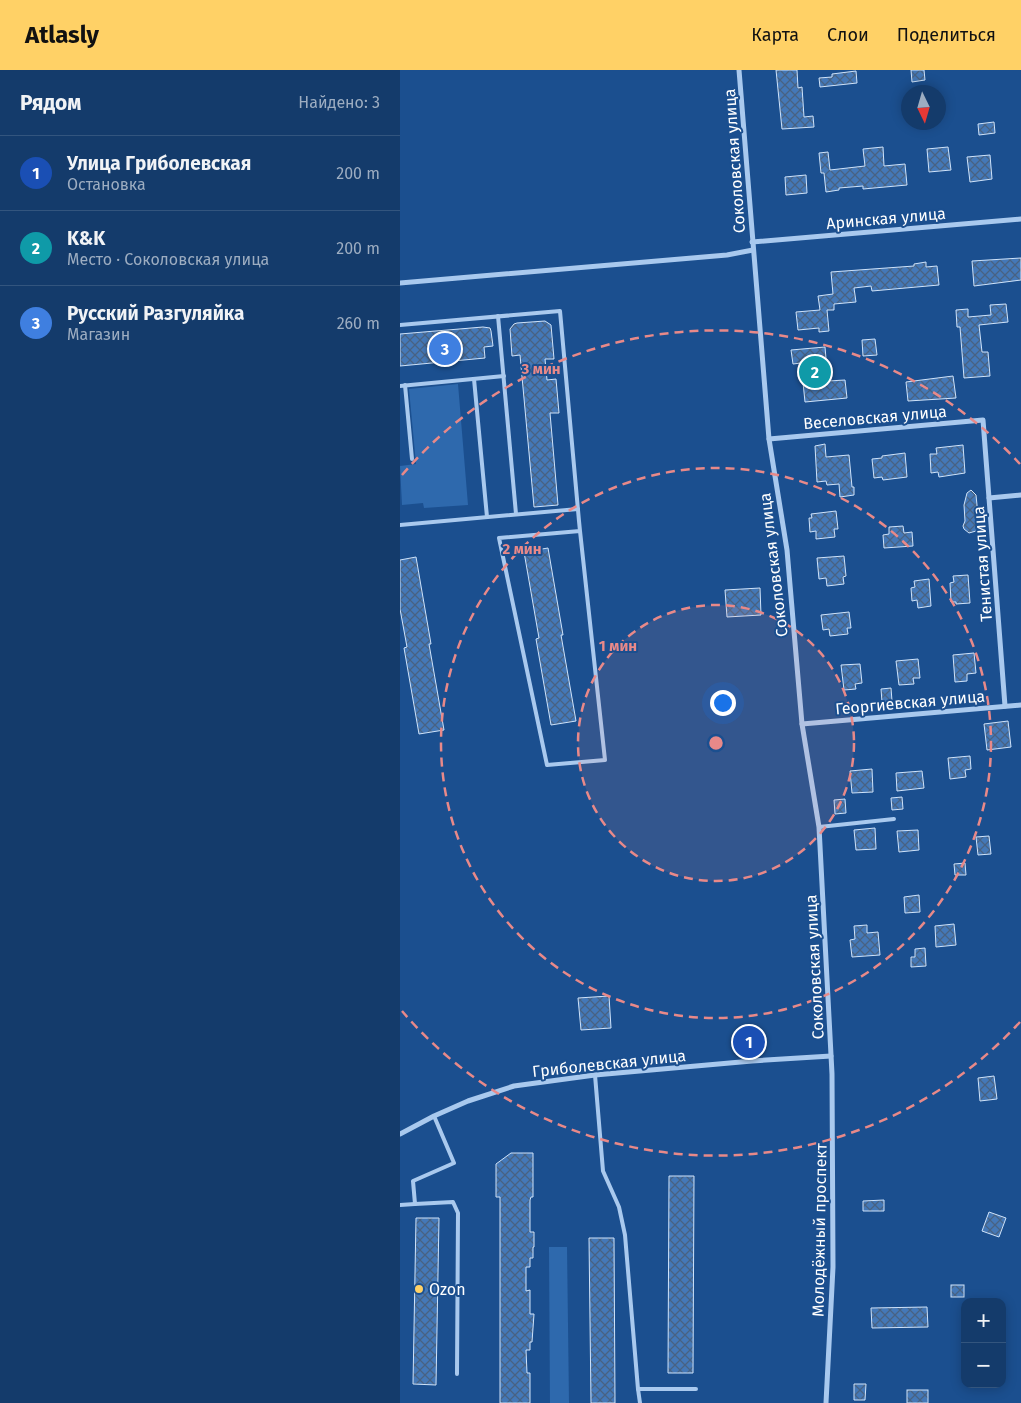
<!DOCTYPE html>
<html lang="ru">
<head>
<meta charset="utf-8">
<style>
  :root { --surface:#143b6b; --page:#1d4271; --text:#f1f3f6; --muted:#9dadc1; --line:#33557e; --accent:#ffd166 }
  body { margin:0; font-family:"Fira Sans",sans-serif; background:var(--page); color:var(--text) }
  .controls { position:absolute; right:15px; bottom:15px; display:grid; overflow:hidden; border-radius:10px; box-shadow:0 2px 12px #0003 }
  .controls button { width:45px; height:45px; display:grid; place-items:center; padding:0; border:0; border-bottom:1px solid var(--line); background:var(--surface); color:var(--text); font:25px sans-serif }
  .compass { position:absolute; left:501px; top:15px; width:45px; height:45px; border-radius:50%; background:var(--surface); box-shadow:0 2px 12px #0003; rotate:175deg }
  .you { position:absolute; left:322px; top:632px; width:18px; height:18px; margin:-12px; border:4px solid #fff; border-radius:50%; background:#1a73e8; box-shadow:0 0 0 8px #1a73e833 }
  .badge { display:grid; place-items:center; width:32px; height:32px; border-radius:50%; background:var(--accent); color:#fff; font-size:16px; font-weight:700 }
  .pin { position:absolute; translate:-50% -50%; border:2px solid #fff; box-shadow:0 1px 5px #0006 }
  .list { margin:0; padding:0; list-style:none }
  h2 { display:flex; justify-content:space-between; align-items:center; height:65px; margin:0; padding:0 20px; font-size:21px }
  h2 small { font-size:16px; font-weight:400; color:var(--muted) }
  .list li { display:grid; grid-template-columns:32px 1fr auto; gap:15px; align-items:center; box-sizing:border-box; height:75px; padding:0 20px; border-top:1px solid var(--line) }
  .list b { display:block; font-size:19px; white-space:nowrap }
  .list p { margin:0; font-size:16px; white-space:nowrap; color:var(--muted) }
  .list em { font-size:16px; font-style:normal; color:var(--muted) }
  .map { position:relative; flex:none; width:621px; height:1333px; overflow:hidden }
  header { display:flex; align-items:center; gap:30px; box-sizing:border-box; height:70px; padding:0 25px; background:var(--accent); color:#111 }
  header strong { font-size:24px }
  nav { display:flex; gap:28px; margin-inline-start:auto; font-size:18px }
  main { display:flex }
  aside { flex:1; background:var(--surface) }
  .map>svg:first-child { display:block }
  .park { fill:#2e69ad }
  .building { fill:url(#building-cross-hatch); stroke:#cfe3fa }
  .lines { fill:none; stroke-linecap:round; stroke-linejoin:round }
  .lane { stroke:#a9c9ee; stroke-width:4 }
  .street { stroke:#a9c9ee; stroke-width:5 }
  .ring { fill:none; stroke:#e88989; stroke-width:2.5; stroke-dasharray:9 6 }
  .poi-dot { fill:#ffd166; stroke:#1b4f8f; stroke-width:2 }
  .labels { text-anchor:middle; stroke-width:4; stroke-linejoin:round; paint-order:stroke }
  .street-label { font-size:16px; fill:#fff; stroke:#1b4f8f }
  .poi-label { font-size:16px; fill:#fff; stroke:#1b4f8f; text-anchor:start }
  .centre { fill:#e88989; stroke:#1b4f8f; stroke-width:2.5 }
  .ring-label { font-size:15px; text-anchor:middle; font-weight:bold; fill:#e88989; stroke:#1b4f8f; stroke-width:4; stroke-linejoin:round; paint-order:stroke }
</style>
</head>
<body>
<header>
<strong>Atlasly</strong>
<nav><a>Карта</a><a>Слои</a><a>Поделиться</a></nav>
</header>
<main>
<aside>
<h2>Рядом<small>Найдено: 3</small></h2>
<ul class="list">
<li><span class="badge" style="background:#1a4fb4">1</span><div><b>Улица Гриболевская</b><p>Остановка</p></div><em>200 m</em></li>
<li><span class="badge" style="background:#0f9aa8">2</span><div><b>K&amp;K</b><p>Место · Соколовская улица</p></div><em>200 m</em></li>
<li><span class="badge" style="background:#3f7fe0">3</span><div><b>Русский Разгуляйка</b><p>Магазин</p></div><em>260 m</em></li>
</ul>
</aside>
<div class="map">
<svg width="621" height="1333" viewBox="0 0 621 1333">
  <defs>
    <pattern id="building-cross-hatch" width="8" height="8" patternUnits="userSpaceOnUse" patternTransform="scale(1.25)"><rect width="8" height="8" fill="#4478b7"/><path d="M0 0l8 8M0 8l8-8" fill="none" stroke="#486282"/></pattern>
  </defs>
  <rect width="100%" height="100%" fill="#1b4f8f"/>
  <!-- park -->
  <g class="park">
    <polygon points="58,314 68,435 24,438 23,433 2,435 0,396 16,394 9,319"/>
    <polygon points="149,1177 167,1177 169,1333 150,1333"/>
  </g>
  <!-- building -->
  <g class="building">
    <polygon points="376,0 397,0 398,18 402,17 404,47 413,46 414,57 382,59"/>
    <polygon points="511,0 524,0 525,10 512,12"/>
    <polygon points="456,1 457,13 420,17 419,8 432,7 432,4"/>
    <polygon points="594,52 595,63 579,65 578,54"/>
    <polygon points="483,77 484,96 505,94 507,115 463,119 463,116 439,118 439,120 426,122 424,103 421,103 419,83 428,82 430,100 465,96 463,79"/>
    <polygon points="548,77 551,100 529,102 527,79"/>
    <polygon points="590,85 592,109 570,112 567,87"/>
    <polygon points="406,105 407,123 386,125 385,107"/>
    <polygon points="621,188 621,210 574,216 572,191"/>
    <polygon points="526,192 526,197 537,196 539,215 472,221 471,216 454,218 456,232 434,234 434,240 427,240 429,261 419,262 419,258 398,260 396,242 420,240 418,226 433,224 431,202 514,196 514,194"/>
    <polygon points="606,234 608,252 579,255 582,282 588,282 590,306 564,308 560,257 557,257 556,240 568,239 568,247 591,245 590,235"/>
    <polygon points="145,251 151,255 154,289 145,289 147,310 156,309 159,343 150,343 158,435 134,437 120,285 112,286 110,259 114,254 117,253"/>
    <polygon points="83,257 90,258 91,261 93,276 84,277 85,288 0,296 0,264"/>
    <polygon points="475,269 477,285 463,286 462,270"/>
    <polygon points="425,277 428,311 445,310 447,328 405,332 401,293 393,294 391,280"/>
    <polygon points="553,306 556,328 508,331 506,312"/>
    <polygon points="425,374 426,387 449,385 452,417 454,417 454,425 440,427 439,414 427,415 426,411 417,412 415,376"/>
    <polygon points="563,375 565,403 539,407 538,402 531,403 530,384 537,384 536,378"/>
    <polygon points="505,383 507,407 483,410 482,407 474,408 472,389 482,388 482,386"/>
    <polygon points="571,420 576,425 579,455 576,461 569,463 564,459 563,456 565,451 564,435 567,423"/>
    <polygon points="436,441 438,459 434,459 435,467 416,469 416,461 410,462 409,448 412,448 411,444"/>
    <polygon points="503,456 504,463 512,462 513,476 484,478 483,465 489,464 489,457"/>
    <polygon points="148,478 163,565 161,565 176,651 151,655 136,569 139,568 124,482"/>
    <polygon points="444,486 446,506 443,507 444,514 427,516 426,508 419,509 417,488"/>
    <polygon points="16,487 31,574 29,574 44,660 19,664 4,578 7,577 0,539 0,490"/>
    <polygon points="568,505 570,533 556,534 556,532 551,532 550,513 554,512 553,506"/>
    <polygon points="529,509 531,536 518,538 517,530 512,531 511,518 515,517 514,511"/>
    <polygon points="360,518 361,545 327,547 325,520"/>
    <polygon points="449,542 451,558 447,558 448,564 430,566 429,559 423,560 421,545"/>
    <polygon points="574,583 576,603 567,604 567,611 555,612 553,585"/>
    <polygon points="518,589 520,608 513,608 514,614 499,615 496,591"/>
    <polygon points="460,594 462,613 455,614 456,619 444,620 441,595"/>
    <polygon points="491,618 492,631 482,632 481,619"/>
    <polygon points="608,651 611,677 587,680 584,654"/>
    <polygon points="570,686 571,699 565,700 566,707 550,709 548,688"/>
    <polygon points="472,699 473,722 452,723 450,701"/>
    <polygon points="522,701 524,718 497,721 496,703"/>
    <polygon points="502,727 503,739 492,740 491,728"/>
    <polygon points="445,729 446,743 435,744 434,730"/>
    <polygon points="475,758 476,779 456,780 454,760"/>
    <polygon points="518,760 519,780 499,782 497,761"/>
    <polygon points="589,766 591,784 578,785 576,767"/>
    <polygon points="565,793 566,805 555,805 554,794"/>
    <polygon points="519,825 520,842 505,843 504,827"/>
    <polygon points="554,854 556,875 536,877 535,856"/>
    <polygon points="467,855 467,863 478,862 480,885 452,887 450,870 455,869 454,856"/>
    <polygon points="525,878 526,896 511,897 511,887 515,887 515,879"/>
    <polygon points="209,926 211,958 181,960 178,928"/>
    <polygon points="594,1006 597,1029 580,1031 578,1008"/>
    <polygon points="111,1083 133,1083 133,1127 131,1127 130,1130 130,1162 134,1162 134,1177 133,1177 133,1188 130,1188 130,1197 126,1197 126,1221 130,1220 130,1244 134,1244 132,1272 130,1272 130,1280 126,1280 127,1303 130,1303 130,1333 100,1333 100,1127 96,1127 96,1094"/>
    <polygon points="269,1106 294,1106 293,1303 268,1303"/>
    <polygon points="484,1130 484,1141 463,1141 463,1131"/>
    <polygon points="589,1142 606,1148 599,1167 582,1161"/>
    <polygon points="16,1148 39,1148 36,1315 13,1314"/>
    <polygon points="189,1168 214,1168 215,1333 191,1333"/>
    <rect x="551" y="1215" width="13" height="12"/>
    <polygon points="527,1237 528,1257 472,1258 471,1238"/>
    <polygon points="454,1314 466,1314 465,1330 454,1330"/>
    <rect x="507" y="1320" width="21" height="13"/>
  </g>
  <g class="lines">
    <!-- lane -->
    <g class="lane">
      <polyline points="98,246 116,444"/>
      <polyline points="0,255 160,241 179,451 180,461 205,690 147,695 99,468 180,461"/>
      <polyline points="74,309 87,447"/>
      <polyline points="5,315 12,389"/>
      <polyline points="0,316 104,306"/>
      <polyline points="0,455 178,439"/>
      <polyline points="419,757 494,749"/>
      <polyline points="195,1005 203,1101 219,1137 225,1165 238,1319 296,1319"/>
      <polyline points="34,1046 54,1093 13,1111 15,1134 53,1132 58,1143 57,1304"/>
      <polyline points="0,1135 15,1134"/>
      <polyline points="238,1319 240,1333"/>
    </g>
    <!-- street -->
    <g class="street">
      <polyline points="339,0 369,369 387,480 402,654 419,757 432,1004 433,1197 426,1333"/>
      <polyline points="352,172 621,149"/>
      <polyline points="0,213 327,185 353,180"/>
      <polyline points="369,369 583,350 605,636"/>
      <polyline points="589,428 621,425"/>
      <polyline points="402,654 621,635"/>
      <polyline points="0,1064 34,1046 68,1031 114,1016 195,1005 352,991 431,986"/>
    </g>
  </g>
  <!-- distance rings -->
  <circle cx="316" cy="673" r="138" fill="#e88989" fill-opacity=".12"/>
  <g class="ring">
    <circle cx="316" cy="673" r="138"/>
    <circle cx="316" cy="673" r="275"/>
    <path d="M620 952A413 413 0 0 1 2 941M2 405A413 413 0 0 1 620 394"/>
  </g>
  <!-- markers -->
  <circle class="poi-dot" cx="19" cy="1219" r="5"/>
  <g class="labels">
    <!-- street labels -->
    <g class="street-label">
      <text transform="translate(334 91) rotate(-94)" y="6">Соколовская улица</text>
      <text transform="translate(486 148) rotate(-5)" y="6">Аринская улица</text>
      <text transform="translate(475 347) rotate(-5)" y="6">Веселовская улица</text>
      <text transform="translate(582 494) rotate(-94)" y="6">Тенистая улица</text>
      <text transform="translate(373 495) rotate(-97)" y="6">Соколовская улица</text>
      <text transform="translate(510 632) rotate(-5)" y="6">Георгиевская улица</text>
      <text transform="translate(414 897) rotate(-93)" y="6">Соколовская улица</text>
      <text transform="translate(209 993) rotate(-6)" y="6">Гриболевская улица</text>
      <text transform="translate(419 1160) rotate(-89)" y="6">Молодёжный проспект</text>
    </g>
    <!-- poi labels -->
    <g class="poi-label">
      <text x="29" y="1225">Ozon</text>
    </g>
  </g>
  <circle cx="316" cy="673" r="8" class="centre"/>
  <g class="ring-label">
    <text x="141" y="304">3 мин</text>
    <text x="122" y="484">2 мин</text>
    <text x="218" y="581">1 мин</text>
  </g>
</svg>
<div class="controls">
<button>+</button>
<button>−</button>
</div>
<svg class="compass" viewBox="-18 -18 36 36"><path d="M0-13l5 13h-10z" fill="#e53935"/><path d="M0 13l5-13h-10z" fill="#9dadc1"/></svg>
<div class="you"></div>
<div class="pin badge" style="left:349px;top:972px;background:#1a4fb4">1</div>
<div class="pin badge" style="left:415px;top:302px;background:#0f9aa8">2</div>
<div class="pin badge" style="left:45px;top:279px;background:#3f7fe0">3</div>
</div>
</main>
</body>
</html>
